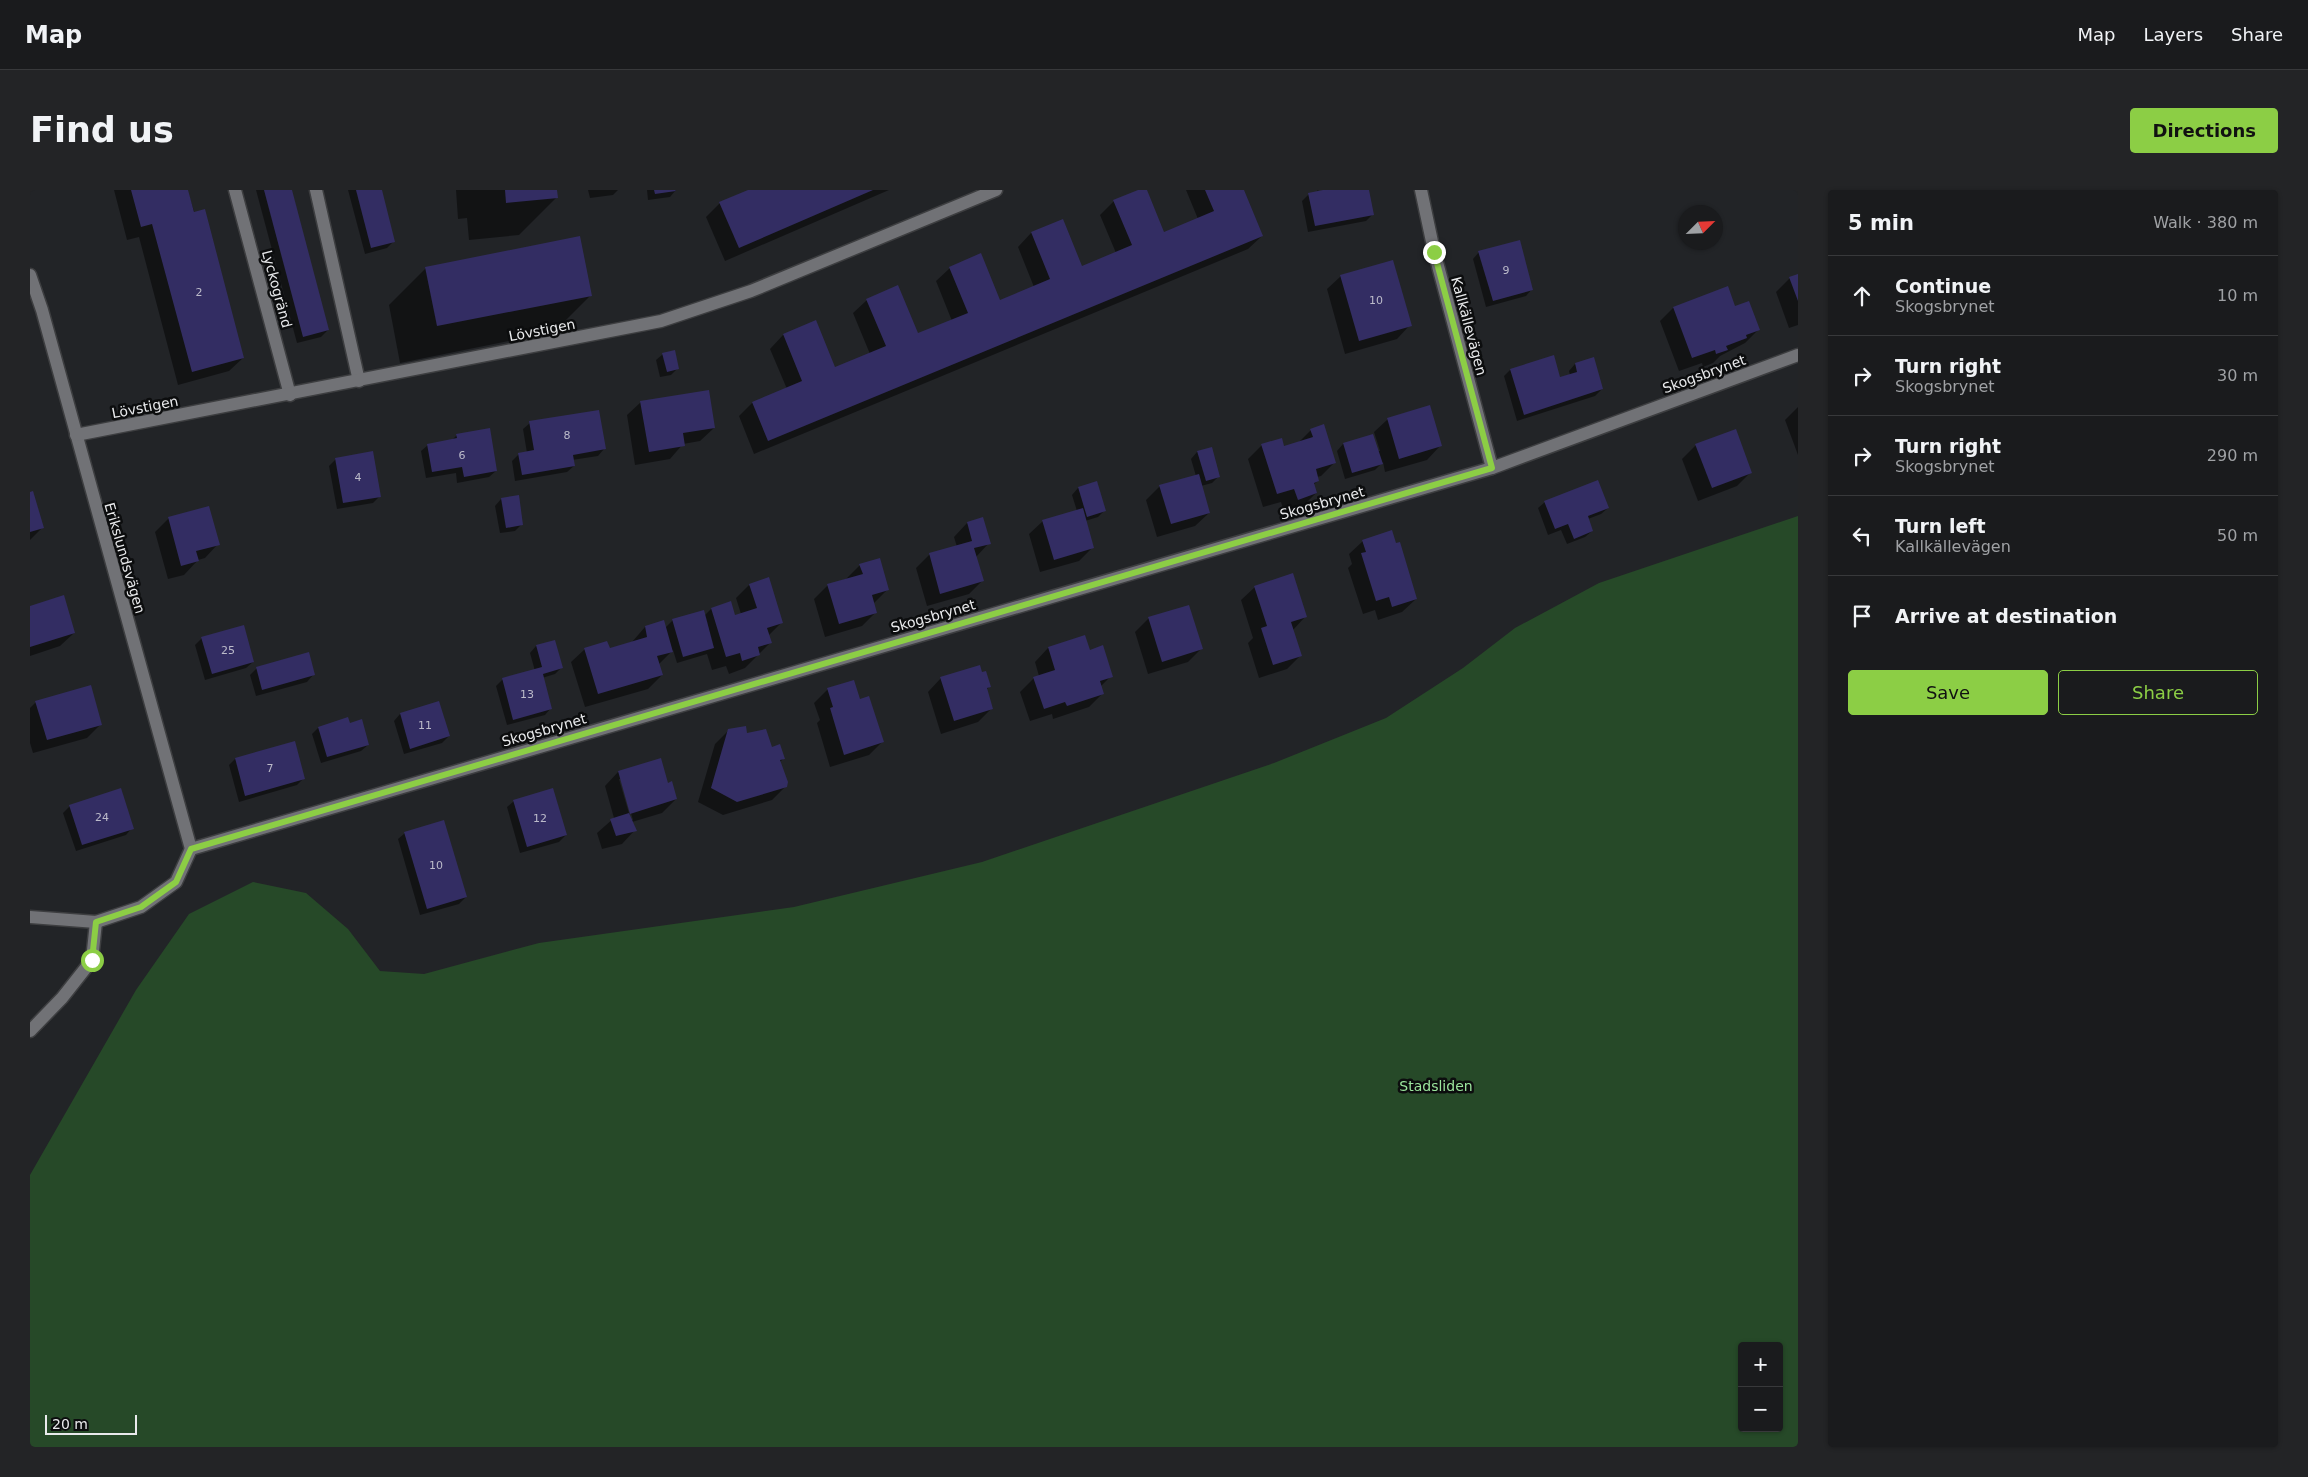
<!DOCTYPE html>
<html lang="en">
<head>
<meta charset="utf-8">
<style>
  :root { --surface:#1a1b1d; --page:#232426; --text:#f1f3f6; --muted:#9fa1a4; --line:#38393b; --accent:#8cce45 }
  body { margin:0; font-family:"DejaVu Sans",sans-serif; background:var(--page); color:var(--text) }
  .controls { position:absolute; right:15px; bottom:15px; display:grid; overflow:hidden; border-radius:5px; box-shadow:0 1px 4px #0004 }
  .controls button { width:45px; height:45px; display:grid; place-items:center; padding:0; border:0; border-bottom:1px solid var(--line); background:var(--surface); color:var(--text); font:25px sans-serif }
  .compass { position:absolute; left:1648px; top:15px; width:45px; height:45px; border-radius:50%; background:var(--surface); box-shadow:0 1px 4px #0004; rotate:66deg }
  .scale { position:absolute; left:15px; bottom:12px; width:92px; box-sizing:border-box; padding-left:5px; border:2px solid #e9eaec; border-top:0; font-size:14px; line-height:18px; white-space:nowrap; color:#e9eaec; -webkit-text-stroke:4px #0c0d0e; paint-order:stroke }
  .stop { position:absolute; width:15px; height:15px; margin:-11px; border:4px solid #8cce45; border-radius:50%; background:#fff }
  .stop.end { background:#8cce45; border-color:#fff; box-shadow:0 1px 5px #0008 }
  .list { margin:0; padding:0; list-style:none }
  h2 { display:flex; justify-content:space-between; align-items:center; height:65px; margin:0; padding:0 20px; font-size:21px }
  h2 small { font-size:16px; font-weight:400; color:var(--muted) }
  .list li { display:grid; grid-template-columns:32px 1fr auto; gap:15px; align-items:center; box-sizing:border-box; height:80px; padding:0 20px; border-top:1px solid var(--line) }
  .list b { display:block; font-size:19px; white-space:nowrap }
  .list p { margin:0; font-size:16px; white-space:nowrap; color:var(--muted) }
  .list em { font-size:16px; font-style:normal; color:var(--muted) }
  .actions { display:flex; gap:10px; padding:15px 20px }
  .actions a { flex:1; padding:11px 0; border:1px solid var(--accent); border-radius:5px; text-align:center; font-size:18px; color:var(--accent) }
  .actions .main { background:var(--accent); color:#111 }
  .icon { flex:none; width:28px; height:28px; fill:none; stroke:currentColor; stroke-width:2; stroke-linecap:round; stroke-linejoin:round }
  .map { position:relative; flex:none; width:1768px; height:1257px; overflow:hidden; border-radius:5px }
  header { display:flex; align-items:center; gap:30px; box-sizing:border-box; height:70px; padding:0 25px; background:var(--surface); border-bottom:1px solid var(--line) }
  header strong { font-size:24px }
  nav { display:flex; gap:28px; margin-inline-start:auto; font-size:18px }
  .intro { display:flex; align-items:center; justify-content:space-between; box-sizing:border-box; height:120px; padding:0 30px }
  h1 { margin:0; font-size:35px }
  .button { padding:12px 22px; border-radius:5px; background:var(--accent); color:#111; font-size:18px; font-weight:700 }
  main { display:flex; gap:30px; padding:0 30px }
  aside { flex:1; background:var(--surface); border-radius:5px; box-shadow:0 1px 4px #0004 }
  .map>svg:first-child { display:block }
  .green { fill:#264928; fill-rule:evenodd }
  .shadow { fill:#0007; fill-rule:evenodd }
  .building { fill:#332d63 }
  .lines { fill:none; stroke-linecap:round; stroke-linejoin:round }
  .minor-casing { stroke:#3d3e40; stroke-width:15 }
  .minor { stroke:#717276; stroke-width:12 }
  .route { stroke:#8cce45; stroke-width:6 }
  .labels { text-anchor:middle; stroke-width:5; stroke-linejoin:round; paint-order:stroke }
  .number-label { font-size:11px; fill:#bcbbca }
  .street-label { font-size:14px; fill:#e9eaec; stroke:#0c0d0e }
  .park-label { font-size:14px; fill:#9ce69e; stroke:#0c0d0e }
</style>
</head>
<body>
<header>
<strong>Map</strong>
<nav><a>Map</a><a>Layers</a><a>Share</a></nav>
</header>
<div class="intro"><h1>Find us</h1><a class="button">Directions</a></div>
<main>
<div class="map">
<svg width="1768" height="1257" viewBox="0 0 1768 1257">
  <rect width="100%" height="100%" fill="#222427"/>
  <!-- green -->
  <path class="green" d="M1768,326V1257H0V985L106,800L159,724L223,692L276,703L318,739L350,781L394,784L509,753L764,717L952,672L1244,573L1356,528L1433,478L1485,438L1569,393ZM1712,1156H1749V1238H1712Z"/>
  <!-- shadow -->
  <g class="shadow">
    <polygon points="84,0 157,0 213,168 199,181 148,195 109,47 97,50"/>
    <polygon points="226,0 261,0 298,140 291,147 267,153"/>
    <polygon points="318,0 350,0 364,51 357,58 335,64"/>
    <polygon points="426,0 526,0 526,8 489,45 439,50 437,28 428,29"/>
    <polygon points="558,0 588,0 583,5 560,8"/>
    <polygon points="617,0 646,0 640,7 618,10"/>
    <polygon points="721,0 859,0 695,71 676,27 690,13"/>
    <polygon points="1111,0 1116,0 1133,43 1168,29 1156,0 1213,0 1232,46 1218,59 724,264 709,226 722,213 757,199 740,159 753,145 785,132 805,179 840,164 823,123 837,110 888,145 922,131 906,91 920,78 970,111 1004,97 988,57 1001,43 1032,31 1051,78 1086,63 1070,25 1084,11"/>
    <polygon points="1287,0 1291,2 1338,0 1342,25 1336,31 1278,42 1272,11 1279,4 1288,2"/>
    <polygon points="1449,62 1502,99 1496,106 1456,117 1443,69"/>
    <polygon points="396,78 561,105 524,142 370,173 359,115"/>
    <polygon points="1768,85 1768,135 1759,138 1746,102 1760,88"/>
    <polygon points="1311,86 1380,135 1367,149 1315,164 1297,99"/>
    <polygon points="1643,118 1705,118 1729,139 1715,153 1690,166 1683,173 1673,177 1672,173 1649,181 1630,131"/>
    <polygon points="633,164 648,178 641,185 630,187 626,170"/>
    <polygon points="1545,174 1572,199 1565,206 1487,231 1474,186 1480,180 1529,188 1540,185 1539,181"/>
    <polygon points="611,212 684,238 670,251 653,254 640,269 605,275 597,225"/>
    <polygon points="1768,217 1768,265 1755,230"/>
    <polygon points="1358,229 1410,256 1397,270 1355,282 1353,272 1345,280 1315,289 1307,261 1313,254 1342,246 1347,261 1350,261 1344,242"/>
    <polygon points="500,233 574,259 568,266 542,270 544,276 537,282 485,291 482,271 489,264 497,263 493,239"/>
    <polygon points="1281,240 1305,272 1291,286 1287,287 1288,291 1283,295 1286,303 1272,317 1254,322 1251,312 1233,317 1218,269 1232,255 1254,258 1268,253"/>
    <polygon points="427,245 466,281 459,287 427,293 426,283 396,288 391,261 398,255 421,251"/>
    <polygon points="1666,255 1720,283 1707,296 1668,311 1652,269"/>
    <polygon points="1181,258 1189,286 1182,293 1171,296 1179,323 1165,336 1127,347 1116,310 1130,296 1166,286 1161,269 1167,262"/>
    <polygon points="306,269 350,306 343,313 307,319 299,276"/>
    <polygon points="1066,292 1075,320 1068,327 1055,331 1063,357 1049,371 1010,382 999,344 1013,331 1047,321 1042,305 1048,298"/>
    <polygon points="0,304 12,338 0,350"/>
    <polygon points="471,309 492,334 485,341 470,343 465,316"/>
    <polygon points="1515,312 1578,318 1571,324 1558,329 1562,341 1555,347 1537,354 1531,340 1518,345 1508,318"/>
    <polygon points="139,328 188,354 175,368 168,370 154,385 138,389 125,342"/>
    <polygon points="937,333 959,353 946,367 952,391 939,404 897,416 886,378 899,365 927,357 924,347"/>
    <polygon points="1333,351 1386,409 1372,422 1348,430 1345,420 1333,424 1318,378 1322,374 1319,364"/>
    <polygon points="830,375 857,400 843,414 846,422 832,436 795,447 784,409 798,395 816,389"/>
    <polygon points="719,395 752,432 738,446 740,453 715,478 699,484 696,476 682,480 677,464 647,473 643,460 628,475 632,485 618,499 555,517 541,472 555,459 579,459 602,452 615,437 633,432 635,438 643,430 674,426 681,419 700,413 704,426 711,424 706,408"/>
    <polygon points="1225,397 1275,427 1263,440 1270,466 1257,479 1229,488 1218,453 1223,448 1211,410"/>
    <polygon points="0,417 44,443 30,456 0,466"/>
    <polygon points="1119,428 1172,458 1158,472 1118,484 1105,442"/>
    <polygon points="172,448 223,472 216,478 175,490 165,455"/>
    <polygon points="524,451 531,478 525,484 512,488 521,518 515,525 477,535 466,496 472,490 505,481 500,463 506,456"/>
    <polygon points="1018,458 1059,461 1081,486 1070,497 1072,504 1059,517 1023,529 1022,524 1000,531 990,502 1004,488 1009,486 1005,472"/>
    <polygon points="227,478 283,485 277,492 226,506 220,485"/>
    <polygon points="911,488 959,497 956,500 962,518 948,532 911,544 898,502"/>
    <polygon points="798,499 829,510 853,551 839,565 800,577 787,533 790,530 784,513"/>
    <polygon points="6,512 71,534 57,548 3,563 0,553 0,518"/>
    <polygon points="370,524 419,546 412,553 374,564 364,531"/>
    <polygon points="319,535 338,555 331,561 291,573 282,544 288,538"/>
    <polygon points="699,540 716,544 754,568 750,572 756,596 742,610 693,625 668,612 685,554"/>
    <polygon points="205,569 274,588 267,595 209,612 199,575"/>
    <path d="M588,582L637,594L646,609L632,623L602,632L605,640L592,654L572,659L567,643L584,628L575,596ZM589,589H591L603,630H601Z"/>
    <polygon points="484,611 536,645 529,652 490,663 477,617"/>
    <polygon points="40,616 102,638 96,645 46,661 33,623"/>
    <polygon points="375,643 436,707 429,714 390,725 368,649"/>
  </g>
  <!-- building -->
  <g class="building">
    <polygon points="101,0 158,0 164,22 175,19 214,168 162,182 122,34 111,37"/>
    <polygon points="234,0 262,0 299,140 273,147"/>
    <polygon points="326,0 352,0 365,52 341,58"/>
    <polygon points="475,0 527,0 528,8 476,13"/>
    <polygon points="624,0 645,0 646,1 625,4"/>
    <polygon points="718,0 843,0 709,58 689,12"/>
    <polygon points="1108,0 1117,0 1134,42 1184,21 1175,0 1214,0 1233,46 738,251 722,212 772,191 753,144 786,130 805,177 856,156 836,109 868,95 888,143 938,123 919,77 951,63 970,110 1020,89 1001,42 1033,29 1052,76 1102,55 1083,10"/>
    <polygon points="1293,0 1339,0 1344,25 1285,36 1278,3"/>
    <polygon points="550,46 562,106 407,136 395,77"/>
    <polygon points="1490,50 1503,100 1463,111 1448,61"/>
    <polygon points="1363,70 1382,136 1329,151 1310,85"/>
    <polygon points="1768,84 1768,111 1759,87"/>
    <polygon points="1698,96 1705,116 1719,111 1730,140 1716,145 1717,148 1696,156 1698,160 1686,164 1685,160 1662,168 1643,117"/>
    <polygon points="645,160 649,179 637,182 632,163"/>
    <polygon points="1524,165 1530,187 1547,182 1545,173 1564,167 1573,199 1494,225 1480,179"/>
    <polygon points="679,200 685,238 653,243 655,256 619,262 610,211"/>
    <polygon points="1400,215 1412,256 1369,269 1357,228"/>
    <polygon points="569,220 576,259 543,265 545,276 492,285 488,263 504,260 499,231"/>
    <polygon points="1294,234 1306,273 1286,279 1289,291 1284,293 1287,303 1268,310 1264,299 1247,304 1231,254 1252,248 1254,256 1283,247 1280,239"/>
    <polygon points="460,238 467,281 434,287 432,277 402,282 397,254 427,248 426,244"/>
    <polygon points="1706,239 1722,283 1682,298 1665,254"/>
    <polygon points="1343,244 1353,274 1322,283 1313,253"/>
    <polygon points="1182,257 1190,287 1176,291 1167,261"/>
    <polygon points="343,261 351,307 313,313 305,268"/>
    <polygon points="1169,284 1180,323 1141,334 1129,295"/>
    <polygon points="1568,290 1579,318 1558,326 1563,341 1544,349 1538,334 1525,339 1514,311"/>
    <polygon points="1067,291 1076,321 1057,327 1048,297"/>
    <polygon points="3,301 14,338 0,342 0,302"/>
    <polygon points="489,305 493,335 476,338 471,308"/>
    <polygon points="179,316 190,355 166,361 169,371 151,376 138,327"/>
    <polygon points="1053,318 1064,358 1024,370 1012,330"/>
    <polygon points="953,327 961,354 944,358 954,391 910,404 899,363 942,351 937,332"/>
    <polygon points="1362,340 1366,353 1370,352 1387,409 1362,417 1359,407 1346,411 1331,363 1336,362 1332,350"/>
    <polygon points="850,368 859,400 842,405 847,423 809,434 797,394 833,384 829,374"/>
    <polygon points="1263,383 1277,427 1261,432 1272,466 1243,475 1231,438 1237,436 1224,396"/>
    <polygon points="739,387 753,433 737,438 742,453 728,457 730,465 712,471 710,463 696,467 681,418 701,411 705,425 727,418 719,394"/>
    <polygon points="34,405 45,443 0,457 0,416"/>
    <polygon points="1159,415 1173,459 1132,472 1118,427"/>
    <polygon points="674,420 684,458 653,467 642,429"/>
    <polygon points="634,430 643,462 627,466 633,485 568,504 554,458 577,451 580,458 617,447 615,436"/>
    <polygon points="214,435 224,472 182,484 171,447"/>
    <polygon points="1055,445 1060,460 1073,455 1083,487 1070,491 1074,504 1037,516 1035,512 1014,519 1003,487 1025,480 1018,457"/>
    <polygon points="525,450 533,478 513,484 522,519 483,530 472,488 512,477 506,455"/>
    <polygon points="279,462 285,485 232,500 226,477"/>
    <polygon points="950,475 952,482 956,481 961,497 957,498 963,519 924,531 910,487"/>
    <polygon points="824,490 830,509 839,506 854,552 814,565 800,518 803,517 797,498"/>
    <polygon points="61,495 72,535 17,550 5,511"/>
    <polygon points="409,511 420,546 380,559 370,523"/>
    <polygon points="318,527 320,533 332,529 339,555 297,567 288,537"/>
    <polygon points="716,536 717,543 736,539 742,557 750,554 755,569 750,570 758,592 757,597 707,612 681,598 698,539"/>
    <polygon points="265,551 275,589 215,606 205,568"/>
    <polygon points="631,568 638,593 642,591 647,609 600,624 588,581"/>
    <polygon points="91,598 104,639 52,655 39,615"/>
    <polygon points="523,598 537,645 497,657 483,610"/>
    <polygon points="599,623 607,641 586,646 580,629"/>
    <polygon points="414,630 437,707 397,719 374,642"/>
  </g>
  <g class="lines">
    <!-- minor casing -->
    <g class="minor-casing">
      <g id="minor">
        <polyline points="205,0 260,205"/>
        <polyline points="286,0 329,191"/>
        <polyline points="1391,0 1404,61 1462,278"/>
        <polyline points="0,85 12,120 161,659"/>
        <polyline points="46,245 631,131 721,101 966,0"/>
        <polyline points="0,727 66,732 111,717 146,692 161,659 1462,278 1768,165"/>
        <polyline points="0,841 32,808 62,770 66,732"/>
      </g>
    </g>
    <!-- minor -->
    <use href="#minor" class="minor"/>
  </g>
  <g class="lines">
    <!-- route -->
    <polyline class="route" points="62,770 66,732 111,717 146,692 161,659 1462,278 1404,62"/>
  </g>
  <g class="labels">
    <!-- number labels -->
    <g class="number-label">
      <text x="1476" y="84">9</text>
      <text x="169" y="106">2</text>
      <text x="1346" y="114">10</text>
      <text x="537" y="249">8</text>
      <text x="432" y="269">6</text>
      <text x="328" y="291">4</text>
      <text x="198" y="464">25</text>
      <text x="497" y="508">13</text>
      <text x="395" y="539">11</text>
      <text x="240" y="582">7</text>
      <text x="72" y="631">24</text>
      <text x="510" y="632">12</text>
      <text x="406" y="679">10</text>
    </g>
    <!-- street labels -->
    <g class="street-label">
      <text transform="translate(247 99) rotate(75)" y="5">Lyckogränd</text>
      <text transform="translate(1439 136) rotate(75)" y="5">Kallkällevägen</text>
      <text transform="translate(512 140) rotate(-11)" y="5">Lövstigen</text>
      <text transform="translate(1674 184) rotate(-20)" y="5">Skogsbrynet</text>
      <text transform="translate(115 217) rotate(-11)" y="5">Lövstigen</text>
      <text transform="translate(1292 313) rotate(-16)" y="5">Skogsbrynet</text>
      <text transform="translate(95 368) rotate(74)" y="5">Erikslundsvägen</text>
      <text transform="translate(903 426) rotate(-16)" y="5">Skogsbrynet</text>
      <text transform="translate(514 540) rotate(-16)" y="5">Skogsbrynet</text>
    </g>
    <!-- park labels -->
    <g class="park-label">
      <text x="1406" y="901">Stadsliden</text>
    </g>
  </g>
</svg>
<div class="controls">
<button>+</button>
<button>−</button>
</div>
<svg class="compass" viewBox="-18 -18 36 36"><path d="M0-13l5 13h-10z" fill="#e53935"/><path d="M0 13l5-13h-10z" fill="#9fa1a4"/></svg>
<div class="scale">20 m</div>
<div class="stop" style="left:62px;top:770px"></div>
<div class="stop end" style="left:1404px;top:62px"></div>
</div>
<aside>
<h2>5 min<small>Walk · 380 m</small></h2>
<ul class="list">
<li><svg class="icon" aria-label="ahead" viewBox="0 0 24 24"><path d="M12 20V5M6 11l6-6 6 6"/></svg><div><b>Continue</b><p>Skogsbrynet</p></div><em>10 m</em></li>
<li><svg class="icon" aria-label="right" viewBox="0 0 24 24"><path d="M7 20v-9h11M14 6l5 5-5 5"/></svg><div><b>Turn right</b><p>Skogsbrynet</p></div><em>30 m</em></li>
<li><svg class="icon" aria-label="right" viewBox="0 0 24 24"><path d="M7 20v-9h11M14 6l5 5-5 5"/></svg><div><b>Turn right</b><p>Skogsbrynet</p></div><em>290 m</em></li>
<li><svg class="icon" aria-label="left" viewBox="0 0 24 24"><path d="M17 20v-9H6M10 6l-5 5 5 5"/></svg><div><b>Turn left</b><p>Kallkällevägen</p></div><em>50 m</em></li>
<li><svg class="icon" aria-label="arrive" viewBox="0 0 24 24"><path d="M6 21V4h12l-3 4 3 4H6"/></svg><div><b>Arrive at destination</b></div></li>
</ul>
<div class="actions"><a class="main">Save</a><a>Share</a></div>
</aside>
</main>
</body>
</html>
